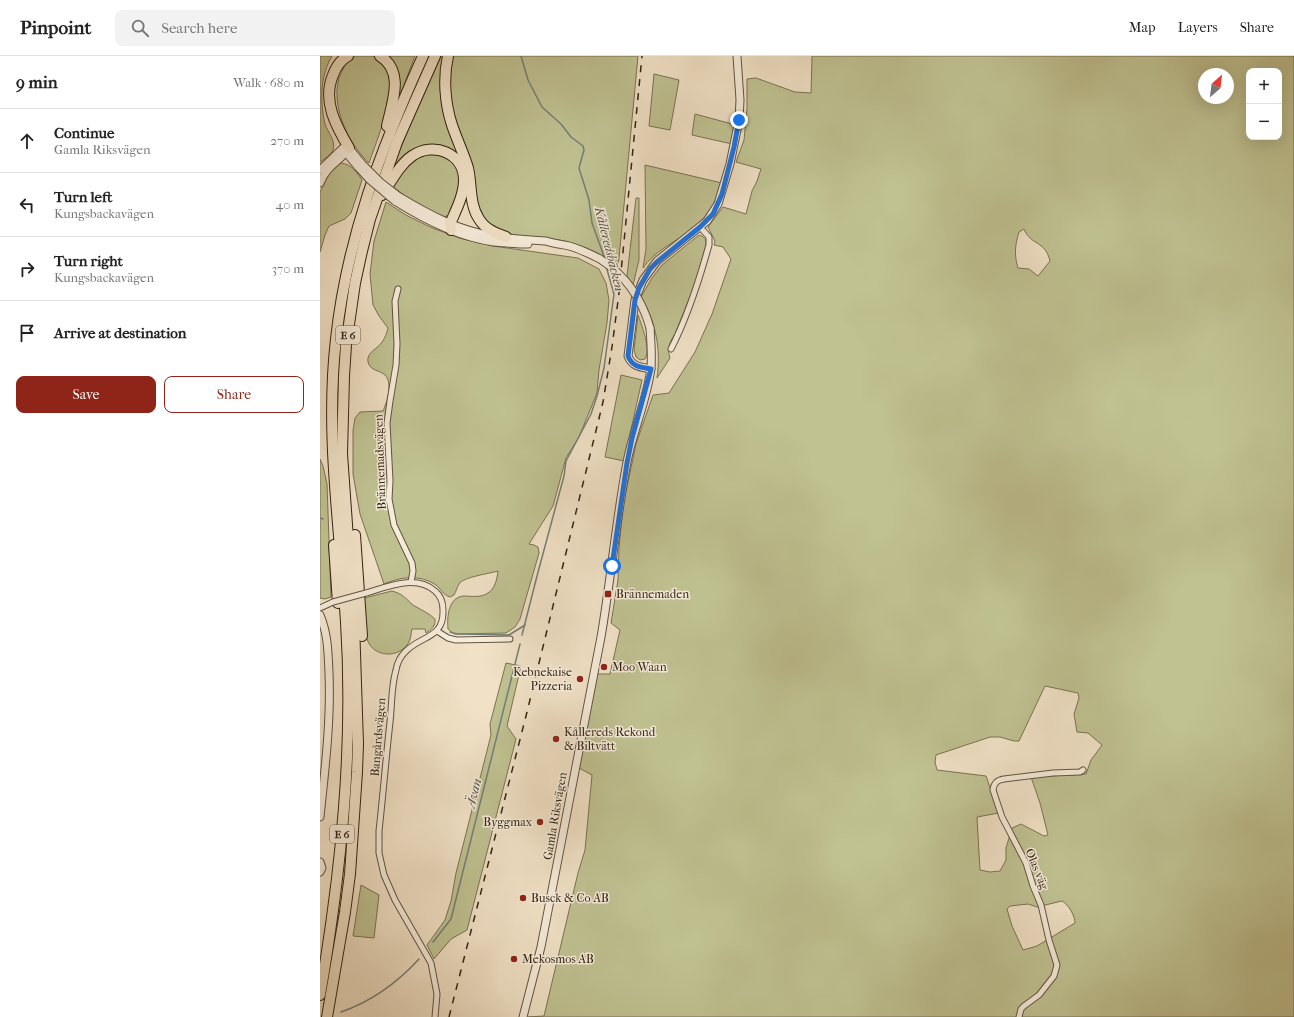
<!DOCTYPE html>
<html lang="en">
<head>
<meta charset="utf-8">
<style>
  :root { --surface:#fff; --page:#f2f2f2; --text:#222; --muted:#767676; --line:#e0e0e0; --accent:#8f2418 }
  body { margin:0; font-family:"IM FELL French Canon",serif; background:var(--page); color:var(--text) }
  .controls { position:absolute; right:12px; top:12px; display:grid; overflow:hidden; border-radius:8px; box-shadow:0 4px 16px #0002 }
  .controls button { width:36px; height:36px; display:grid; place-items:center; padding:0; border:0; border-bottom:1px solid var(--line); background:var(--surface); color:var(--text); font:20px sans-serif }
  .compass { position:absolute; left:878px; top:12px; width:36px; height:36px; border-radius:50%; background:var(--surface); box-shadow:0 4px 16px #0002; rotate:28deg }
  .stop { position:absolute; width:12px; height:12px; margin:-9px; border:3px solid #1a73e8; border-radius:50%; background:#fff }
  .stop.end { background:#1a73e8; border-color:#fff; box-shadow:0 1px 4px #0008 }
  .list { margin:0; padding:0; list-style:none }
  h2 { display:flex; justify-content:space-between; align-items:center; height:52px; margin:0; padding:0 16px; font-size:17px }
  h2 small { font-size:13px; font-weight:400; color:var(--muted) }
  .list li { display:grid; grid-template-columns:26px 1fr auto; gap:12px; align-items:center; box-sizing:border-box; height:64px; padding:0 16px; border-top:1px solid var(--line) }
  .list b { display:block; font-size:15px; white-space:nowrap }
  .list p { margin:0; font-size:13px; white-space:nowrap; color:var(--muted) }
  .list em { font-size:13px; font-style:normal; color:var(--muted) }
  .actions { display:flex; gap:8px; padding:12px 16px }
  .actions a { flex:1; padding:9px 0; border:1px solid var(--accent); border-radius:8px; text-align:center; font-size:14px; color:var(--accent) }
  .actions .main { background:var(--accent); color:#fff }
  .icon { flex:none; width:22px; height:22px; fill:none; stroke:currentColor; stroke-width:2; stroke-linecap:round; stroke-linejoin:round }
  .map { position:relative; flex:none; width:974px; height:961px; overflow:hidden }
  header { display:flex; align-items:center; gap:24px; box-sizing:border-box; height:56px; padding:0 20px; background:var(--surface); border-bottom:1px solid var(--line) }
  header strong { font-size:19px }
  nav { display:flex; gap:22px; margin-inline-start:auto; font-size:14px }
  .search { width:280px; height:36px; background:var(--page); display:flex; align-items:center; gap:10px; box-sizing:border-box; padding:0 14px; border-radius:8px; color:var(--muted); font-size:15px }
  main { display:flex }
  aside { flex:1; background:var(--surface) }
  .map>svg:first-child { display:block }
  .green { fill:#c0c292; stroke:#7a7252; fill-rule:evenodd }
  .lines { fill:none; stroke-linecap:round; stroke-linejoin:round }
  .stream { stroke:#737f79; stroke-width:1.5 }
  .minor-casing { stroke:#625340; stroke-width:7 }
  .tertiary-casing { stroke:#625340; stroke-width:9 }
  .motorway-casing { stroke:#332313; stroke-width:12 }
  .minor { stroke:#f6ecdb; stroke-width:5 }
  .tertiary { stroke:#f6ecdb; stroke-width:7 }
  .motorway { stroke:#f1e2c7; stroke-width:10 }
  .rail { stroke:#332313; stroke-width:1.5; stroke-dasharray:7 7; stroke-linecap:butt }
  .minor-bridge-casing { stroke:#625340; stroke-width:7; stroke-linecap:butt }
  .tertiary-bridge-casing { stroke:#625340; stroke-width:9; stroke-linecap:butt }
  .minor-bridge { stroke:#f6ecdb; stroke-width:5 }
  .tertiary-bridge { stroke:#f6ecdb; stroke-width:7 }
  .route { stroke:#1a73e8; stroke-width:5 }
  .poi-dot { fill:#8f2418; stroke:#f6ecdb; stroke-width:1.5 }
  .labels { text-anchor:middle; stroke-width:3; stroke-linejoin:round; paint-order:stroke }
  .shield { fill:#f6ecdb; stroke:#6e5f4f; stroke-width:1 }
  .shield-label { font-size:11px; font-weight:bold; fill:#332313 }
  .street-label { font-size:12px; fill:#332313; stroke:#f6ecdb }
  .poi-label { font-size:12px; fill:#332313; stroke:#f6ecdb; text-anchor:start }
  .water-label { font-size:13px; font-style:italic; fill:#535146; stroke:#f6ecdb }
</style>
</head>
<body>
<header>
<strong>Pinpoint</strong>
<div class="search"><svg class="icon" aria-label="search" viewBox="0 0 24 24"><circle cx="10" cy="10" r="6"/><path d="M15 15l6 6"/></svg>Search here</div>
<nav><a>Map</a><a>Layers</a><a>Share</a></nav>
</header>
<main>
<aside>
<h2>9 min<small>Walk · 680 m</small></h2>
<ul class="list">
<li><svg class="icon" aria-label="ahead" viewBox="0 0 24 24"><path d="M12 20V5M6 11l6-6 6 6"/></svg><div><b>Continue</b><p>Gamla Riksvägen</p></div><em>270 m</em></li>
<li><svg class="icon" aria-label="left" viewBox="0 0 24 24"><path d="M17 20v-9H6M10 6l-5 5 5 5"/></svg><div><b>Turn left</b><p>Kungsbackavägen</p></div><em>40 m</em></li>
<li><svg class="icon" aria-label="right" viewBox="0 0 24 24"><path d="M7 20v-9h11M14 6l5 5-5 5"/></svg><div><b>Turn right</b><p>Kungsbackavägen</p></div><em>370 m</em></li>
<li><svg class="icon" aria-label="arrive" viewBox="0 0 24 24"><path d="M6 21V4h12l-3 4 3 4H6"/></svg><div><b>Arrive at destination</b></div></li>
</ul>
<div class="actions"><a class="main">Save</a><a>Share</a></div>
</aside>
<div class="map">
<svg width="974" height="961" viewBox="0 0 974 961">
  <rect width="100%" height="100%" fill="#f1e2c7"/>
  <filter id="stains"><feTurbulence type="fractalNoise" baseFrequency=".005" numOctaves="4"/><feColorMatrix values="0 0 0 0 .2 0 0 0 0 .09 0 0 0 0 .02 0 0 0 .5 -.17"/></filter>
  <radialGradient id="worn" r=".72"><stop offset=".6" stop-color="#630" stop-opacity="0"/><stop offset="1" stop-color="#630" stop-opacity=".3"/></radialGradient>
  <!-- green -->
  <g class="green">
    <path d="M1,0H12C0,20 0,45 5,68C8,77 16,84 13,94C11,99 4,103 0,106V2Z"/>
    <path d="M35,0C41,0 48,0 53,0C90,10 56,85 49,107C22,82 0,25 35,0Z"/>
    <polygon points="67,0 95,0 77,47"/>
    <polygon points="121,0 125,0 123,11 144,108 111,89 68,125 87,76"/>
    <path d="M131,0H318L298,213C285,196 254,186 233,183C209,181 175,182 161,158C159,154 158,150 156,146L132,52L129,35Z"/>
    <path d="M492,0H974V961H208L224,960L258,817L265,794L272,719L259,712L277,618H290L300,574L291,567L298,524L299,492L303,450L316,388L333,339L349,337L375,296L392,258L411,203L403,191L394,189L395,185L388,171L403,151L426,158L432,135L437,125L441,113L416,106L424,84L427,53V23L436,22L475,36L491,37ZM929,15H959V81H929ZM884,18H908V42H884ZM704,173C711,190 725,184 730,205L718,220L709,213L698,212C694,199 695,189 699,176ZM725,630L758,637L759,642L754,658L757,676L768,677L782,689L771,704L766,718L711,721L720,747L728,779L724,780L701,768L692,772L686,792V804L680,815L670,816L660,814L657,761L679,757L666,720L617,714L615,706L616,699L670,681H680L694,685H699ZM742,845C749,849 755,860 755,867L717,890L703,894L692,870L687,853L690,850L708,848L717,851Z"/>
    <polygon points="334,18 359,24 350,74 329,70"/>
    <polygon points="375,58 416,69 412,88 372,79"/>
    <polygon points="104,97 126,100 135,108 141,123 132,156 127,160 121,161 92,145 72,130 88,107"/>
    <path d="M21,107C31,108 37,116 42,124L31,157L25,163L9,170L5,179L0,196V136L9,118L18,108Z"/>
    <path d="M325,109L402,127C395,149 386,163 367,177C351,188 334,196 323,212L326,193Z"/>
    <polygon points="316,142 319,142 319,204 313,229 307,220"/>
    <path d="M66,146L86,159L110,171L139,182L173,190L258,202L279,213L286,227L289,244L287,267L279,314L277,337L259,381L246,402L233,450L209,488L214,489L218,491L219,497L200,563L195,571L186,577L134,578L128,573C127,561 128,542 143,540C151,540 161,542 168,537C175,533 177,523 178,515C168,518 143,521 139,528C137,531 136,536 134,539L130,541C123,539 121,533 116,529C100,518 80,521 64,528L40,458L33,418V375L35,362L40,356L63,355C67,346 73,327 65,319C60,314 50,315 48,306C46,296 58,293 62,286C65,282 67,277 68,272L59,260L53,249L50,218L54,185Z"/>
    <path d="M379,179C385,181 386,183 386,189L375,228L355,278C349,287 347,292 350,302L337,322C341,293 336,266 321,241L332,222L342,209Z"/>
    <path d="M318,259C322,270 331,293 325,303L320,304L316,301L314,294Z"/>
    <polygon points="301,319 322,324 304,405 285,401"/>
    <polygon points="0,403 3,410 7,428 11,541 5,543 0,542"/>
    <path d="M72,535C83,538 85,542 93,549C101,554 109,557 115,563C116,570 111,574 106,577L105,573H92C91,577 91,582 89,586C80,603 53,602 47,583C44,574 44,552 44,542Z"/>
    <polygon points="186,607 201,610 187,670 196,683 147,874 131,883 114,903 107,889 125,864 131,845 136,817 171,679 170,668"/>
    <polygon points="41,829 59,839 54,882 33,880"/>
  </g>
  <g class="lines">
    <!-- stream -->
    <g class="stream">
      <polyline points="201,0 208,24 222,51 241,68 251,81 263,90 264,94 259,112 269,144 272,167 285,203"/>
      <polyline points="0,462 3,463"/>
      <polyline points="130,576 137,578 189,579 205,569"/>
      <polyline points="202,579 217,520 244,420 246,405 271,358 277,340 284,312 294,238 286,210"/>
      <polyline points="113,886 131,863 200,588"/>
      <path d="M21,956C53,945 77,927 99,903"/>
    </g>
    <!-- minor casing -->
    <g class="minor-casing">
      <g id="minor">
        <polyline points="78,233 75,245 77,288 76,309 70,345 67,367 70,425 69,443 74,469 92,507 93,515 91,526"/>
        <path d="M351,293C368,260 379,225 389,189V181L380,171"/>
        <path d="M46,537C67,531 96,518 115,535C121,540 123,547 123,554C124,583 101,579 85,596C80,601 77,608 76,614C71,631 72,649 70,666C66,702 63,739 59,775V797L64,819L75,844L111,907L117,938L115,961"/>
        <polyline points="0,552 13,546"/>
        <polyline points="117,575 128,582 136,584 190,583"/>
        <path d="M699,961L701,953L704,950L719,939L734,920L737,909L729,884L721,849L713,830L706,807L682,761L673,734C674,726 678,724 684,723L733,717L760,716L763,714"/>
      </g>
    </g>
    <!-- tertiary casing -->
    <g class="tertiary-casing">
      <g id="tertiary">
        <polyline points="29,92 42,108"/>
        <polyline points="24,94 38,111"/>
        <polyline points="0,114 23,92 29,92"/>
        <path d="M0,127C6,110 21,105 29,92"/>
        <path d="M78,140C108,158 139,175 174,180C191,183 209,184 226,185C234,188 241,188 249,190C260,193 270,198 280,203"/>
        <path d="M75,145C105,164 138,181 174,186C185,187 196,188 208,188"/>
        <path d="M331,313C321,311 312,311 308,300L315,244L323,224L337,205L387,165L398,148L410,108L419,64L420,44L417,0"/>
        <path d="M0,559C8,578 8,596 9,617C11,665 5,713 0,761"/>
        <polyline points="0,806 2,812 0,816"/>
        <path d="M203,961L221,891L281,581C291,523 296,464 307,406C313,375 327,344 331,312C332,299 331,286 330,272"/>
      </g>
    </g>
    <!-- motorway casing -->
    <g class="motorway-casing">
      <g id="motorway">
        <path d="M28,0C20,4 16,11 13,19C2,45 16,70 29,92"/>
        <path d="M60,0C85,15 72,47 67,70"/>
        <path d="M128,0C123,22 125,48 132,69C137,84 144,98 148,112C152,129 149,148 159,163C165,173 175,177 186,181"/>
        <path d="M62,139C71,126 79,109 92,100C113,85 144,97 144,124C144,139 136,154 130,168L131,174"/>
        <polyline points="35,479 42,580"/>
        <polyline points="14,489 18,547"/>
        <path d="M0,939C21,816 34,691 26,566C20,472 5,378 16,283C27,182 61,93 103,0"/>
        <polyline points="7,961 25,856 30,818 37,716 38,688 34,567 22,398 24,320 26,289 35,227 42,195 50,163 77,86 115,0"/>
      </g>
    </g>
    <!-- minor -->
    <use href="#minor" class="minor"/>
    <!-- tertiary -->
    <use href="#tertiary" class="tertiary"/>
    <!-- motorway -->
    <use href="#motorway" class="motorway"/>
    <!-- rail -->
    <polyline class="rail" points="129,961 206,660 283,346 292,291 299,237 322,0"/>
    <!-- minor-bridge casing -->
    <g class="minor-bridge-casing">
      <polyline id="minor-bridge" points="13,546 46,537"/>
    </g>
    <!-- tertiary-bridge casing -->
    <g class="tertiary-bridge-casing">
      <g id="tertiary-bridge">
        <polyline points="42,108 60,126 78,140"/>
        <polyline points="38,111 49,123 75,145"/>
        <path d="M280,203C305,219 322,243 330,272"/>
      </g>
    </g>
    <!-- minor-bridge -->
    <use href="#minor-bridge" class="minor-bridge"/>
    <!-- tertiary-bridge -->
    <use href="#tertiary-bridge" class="tertiary-bridge"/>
  </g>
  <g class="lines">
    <!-- route -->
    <path class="route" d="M292,510L307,407L312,382L331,313C321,311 312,311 308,300L315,244L319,232L330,213L337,206L380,171L393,158L402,138L414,91L419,64"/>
  </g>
  <!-- markers -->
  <g class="poi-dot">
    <rect x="284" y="534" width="8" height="8" rx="2"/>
    <circle cx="284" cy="611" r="4"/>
    <circle cx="260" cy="623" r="4"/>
    <circle cx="236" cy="683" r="4"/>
    <circle cx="220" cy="766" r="4"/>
    <circle cx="203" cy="842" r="4"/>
    <circle cx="194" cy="903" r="4"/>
  </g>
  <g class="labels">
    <!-- shield labels -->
    <g class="shield">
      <rect x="16" y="270" width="24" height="18" rx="3"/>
      <rect x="10" y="769" width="24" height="18" rx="3"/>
    </g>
    <g class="shield-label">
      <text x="28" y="283">E 6</text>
      <text x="22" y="782">E 6</text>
    </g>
    <!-- street labels -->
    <g class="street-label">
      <text transform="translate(60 406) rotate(-92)" y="4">Brännemadsvägen</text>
      <text transform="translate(58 681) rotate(-85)" y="4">Bangårdsvägen</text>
      <text transform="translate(235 760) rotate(-80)" y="4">Gamla Riksvägen</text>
      <text transform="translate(717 813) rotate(68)" y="4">Olas väg</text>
    </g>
    <!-- poi labels -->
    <g class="poi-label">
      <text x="296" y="542">Brännemaden</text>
      <text x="292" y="615">Moo Waan</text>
      <text x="252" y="620" text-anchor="end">Kebnekaise<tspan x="252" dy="14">Pizzeria</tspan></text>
      <text x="244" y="680">Kållereds Rekond<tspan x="244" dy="14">&amp; Biltvätt</tspan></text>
      <text x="212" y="770" text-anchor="end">Byggmax</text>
      <text x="211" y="846">Busck &amp; Co AB</text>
      <text x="202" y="907">Mekosmos AB</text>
    </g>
    <!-- water labels -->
    <g class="water-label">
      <text transform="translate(290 193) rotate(76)" y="5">Kålleredsbäcken</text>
      <text transform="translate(153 737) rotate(-76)" y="5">Ävan</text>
    </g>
  </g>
  <rect width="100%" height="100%" filter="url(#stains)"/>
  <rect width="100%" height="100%" fill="url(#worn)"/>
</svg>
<div class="controls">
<button>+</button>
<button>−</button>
</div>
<svg class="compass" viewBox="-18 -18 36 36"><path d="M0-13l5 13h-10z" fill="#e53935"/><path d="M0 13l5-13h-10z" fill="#767676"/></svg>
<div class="stop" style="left:292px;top:510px"></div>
<div class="stop end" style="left:419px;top:64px"></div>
</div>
</main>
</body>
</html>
